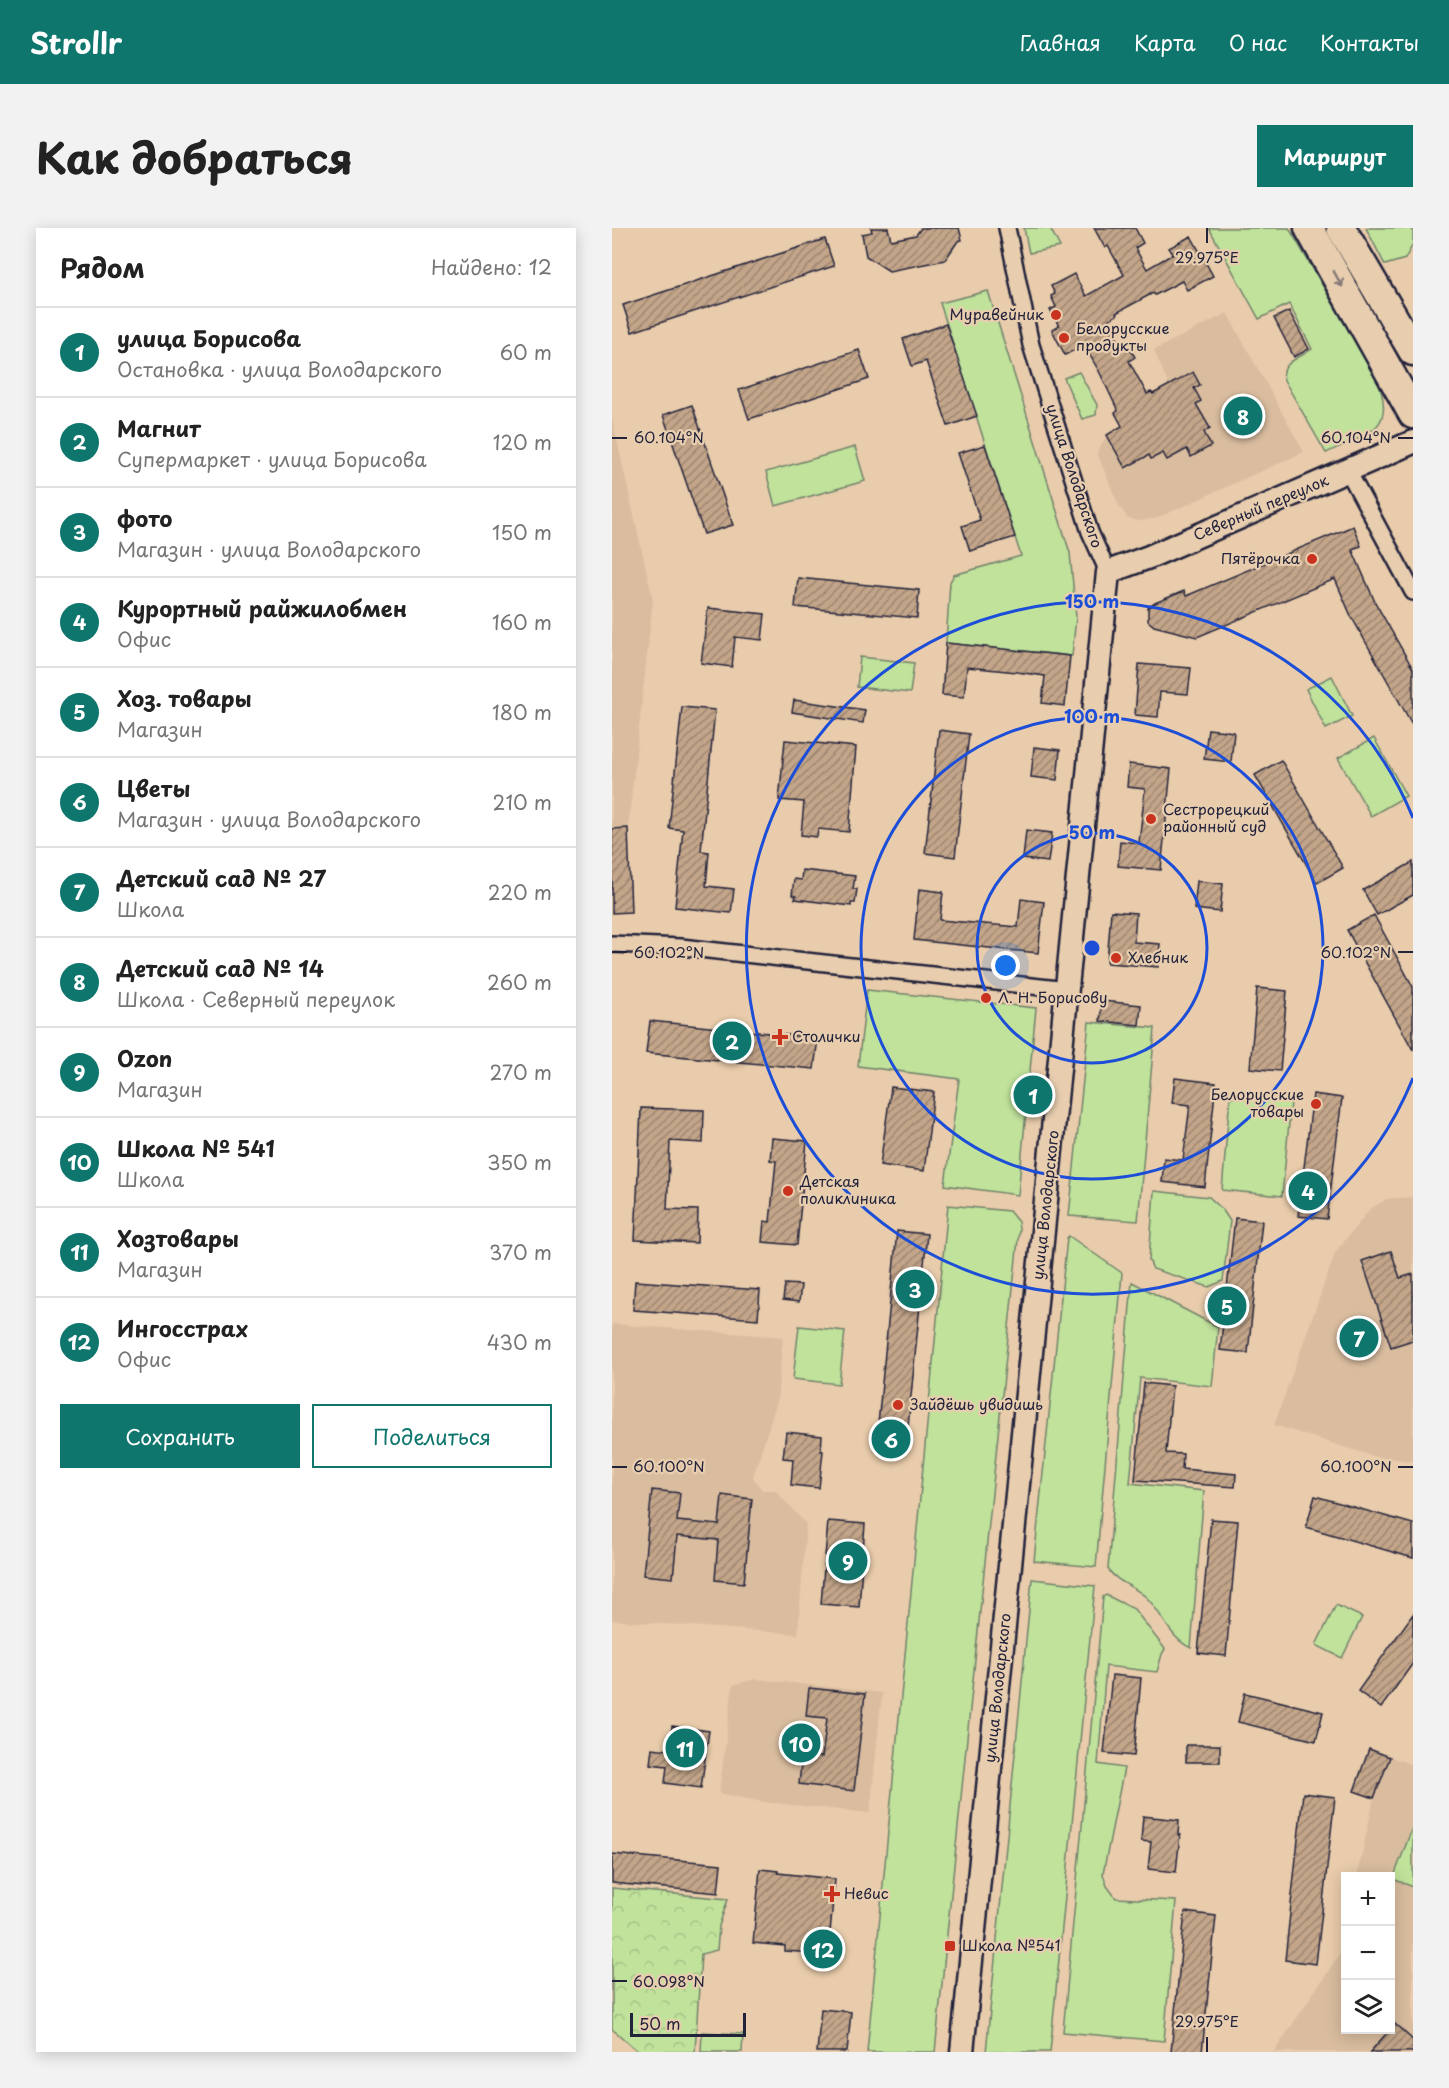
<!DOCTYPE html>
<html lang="ru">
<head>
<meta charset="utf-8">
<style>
  :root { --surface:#fff; --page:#f2f2f2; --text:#222; --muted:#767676; --line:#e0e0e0; --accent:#0f766e }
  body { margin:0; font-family:"Playpen Sans",sans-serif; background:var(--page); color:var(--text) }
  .controls { position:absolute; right:18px; bottom:18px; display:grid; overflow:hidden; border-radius:0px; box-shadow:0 3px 15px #0003 }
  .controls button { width:54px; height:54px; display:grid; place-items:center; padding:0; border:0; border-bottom:2px solid var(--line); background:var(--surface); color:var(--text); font:30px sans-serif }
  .scale { position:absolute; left:18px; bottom:15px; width:116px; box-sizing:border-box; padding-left:6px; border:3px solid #22223b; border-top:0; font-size:16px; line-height:21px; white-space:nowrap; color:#22223b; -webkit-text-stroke:4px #e8ceaf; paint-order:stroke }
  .you { position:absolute; left:394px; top:738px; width:21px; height:21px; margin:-15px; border:4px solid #fff; border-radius:50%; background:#1a73e8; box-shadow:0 0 0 9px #1a73e833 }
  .badge { display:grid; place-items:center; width:39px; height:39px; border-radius:50%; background:var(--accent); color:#fff; font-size:20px; font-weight:700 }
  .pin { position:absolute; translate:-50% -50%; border:3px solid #fff; box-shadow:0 2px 6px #0006 }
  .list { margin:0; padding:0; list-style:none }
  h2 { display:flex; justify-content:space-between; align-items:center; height:78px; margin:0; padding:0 24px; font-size:26px }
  h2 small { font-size:20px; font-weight:400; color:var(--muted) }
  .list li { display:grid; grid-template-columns:39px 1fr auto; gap:18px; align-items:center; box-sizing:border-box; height:90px; padding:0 24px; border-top:2px solid var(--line) }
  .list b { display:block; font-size:22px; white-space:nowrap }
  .list p { margin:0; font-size:20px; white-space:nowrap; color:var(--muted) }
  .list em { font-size:20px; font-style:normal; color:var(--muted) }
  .actions { display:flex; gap:12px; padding:18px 24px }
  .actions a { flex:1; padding:14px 0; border:2px solid var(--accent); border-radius:0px; text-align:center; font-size:21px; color:var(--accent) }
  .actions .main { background:var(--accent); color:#fff }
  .icon { flex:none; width:33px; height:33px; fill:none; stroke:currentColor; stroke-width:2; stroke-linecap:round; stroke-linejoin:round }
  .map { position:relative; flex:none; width:801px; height:1824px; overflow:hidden; border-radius:0px }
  header { display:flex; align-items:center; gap:36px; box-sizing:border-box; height:84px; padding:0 30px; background:var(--accent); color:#fff }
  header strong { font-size:28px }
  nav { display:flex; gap:33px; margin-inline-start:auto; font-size:21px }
  .intro { display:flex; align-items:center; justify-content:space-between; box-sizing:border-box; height:144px; padding:0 36px }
  h1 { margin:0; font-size:42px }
  .button { padding:15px 27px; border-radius:0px; background:var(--accent); color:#fff; font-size:21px; font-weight:700 }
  main { display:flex; gap:36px; padding:0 36px }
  aside { flex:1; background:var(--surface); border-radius:0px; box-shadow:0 3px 15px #0003 }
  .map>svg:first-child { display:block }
  .built { fill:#dabd9f }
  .green { fill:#c0e29b; stroke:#71826b; stroke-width:1.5 }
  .forest { fill:url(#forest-crowns); stroke:#71826b; stroke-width:1.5 }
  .building { fill:url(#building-hatch); stroke:#22223b; stroke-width:1.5 }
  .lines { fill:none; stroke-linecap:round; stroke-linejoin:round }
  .street-casing { stroke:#22223b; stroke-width:20 }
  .secondary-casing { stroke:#22223b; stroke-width:27 }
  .highway-casing { stroke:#22223b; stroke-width:33 }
  .street { stroke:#e8ceaf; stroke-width:15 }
  .secondary { stroke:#e8ceaf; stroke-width:22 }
  .highway { stroke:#e8ceaf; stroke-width:28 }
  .oneway { stroke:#857875 }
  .ticks { fill:none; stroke:#22223b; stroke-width:2 }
  .ring { fill:none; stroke:#1d4ed8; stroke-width:3 }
  .poi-dot { fill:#c8321e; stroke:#e8ceaf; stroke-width:2 }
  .labels { text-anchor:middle; stroke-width:4.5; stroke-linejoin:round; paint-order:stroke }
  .poi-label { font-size:15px; fill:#22223b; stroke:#e8ceaf; text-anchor:start }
  .street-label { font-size:15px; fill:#22223b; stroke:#e8ceaf }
  .ticks-label { font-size:15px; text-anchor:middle; fill:#22223b; stroke:#e8ceaf; stroke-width:4.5; stroke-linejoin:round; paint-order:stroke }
  .centre { fill:#1d4ed8; stroke:#e8ceaf; stroke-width:3 }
  .ring-label { font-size:18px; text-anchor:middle; font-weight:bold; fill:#1d4ed8; stroke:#e8ceaf; stroke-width:4.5; stroke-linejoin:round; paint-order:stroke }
</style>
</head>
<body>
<header>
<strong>Strollr</strong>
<nav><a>Главная</a><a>Карта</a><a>О нас</a><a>Контакты</a></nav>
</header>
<div class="intro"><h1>Как добраться</h1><a class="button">Маршрут</a></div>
<main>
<aside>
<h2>Рядом<small>Найдено: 12</small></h2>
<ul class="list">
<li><span class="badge">1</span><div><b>улица Борисова</b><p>Остановка · улица Володарского</p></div><em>60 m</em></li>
<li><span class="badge">2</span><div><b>Магнит</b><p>Супермаркет · улица Борисова</p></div><em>120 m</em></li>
<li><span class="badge">3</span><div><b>фото</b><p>Магазин · улица Володарского</p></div><em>150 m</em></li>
<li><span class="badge">4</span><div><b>Курортный райжилобмен</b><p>Офис</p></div><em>160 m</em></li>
<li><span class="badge">5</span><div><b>Хоз. товары</b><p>Магазин</p></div><em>180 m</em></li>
<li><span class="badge">6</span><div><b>Цветы</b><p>Магазин · улица Володарского</p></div><em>210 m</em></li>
<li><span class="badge">7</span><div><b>Детский сад № 27</b><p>Школа</p></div><em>220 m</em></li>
<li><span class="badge">8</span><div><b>Детский сад № 14</b><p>Школа · Северный переулок</p></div><em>260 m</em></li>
<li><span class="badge">9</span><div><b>Ozon</b><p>Магазин</p></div><em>270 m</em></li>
<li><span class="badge">10</span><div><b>Школа № 541</b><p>Школа</p></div><em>350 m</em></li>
<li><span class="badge">11</span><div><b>Хозтовары</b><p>Магазин</p></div><em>370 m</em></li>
<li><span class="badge">12</span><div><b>Ингосстрах</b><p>Офис</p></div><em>430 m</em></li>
</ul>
<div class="actions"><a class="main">Сохранить</a><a>Поделиться</a></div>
</aside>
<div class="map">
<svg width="801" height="1824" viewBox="0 0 801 1824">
  <defs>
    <pattern id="forest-crowns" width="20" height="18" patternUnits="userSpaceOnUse" patternTransform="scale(1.5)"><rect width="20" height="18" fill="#c0e29b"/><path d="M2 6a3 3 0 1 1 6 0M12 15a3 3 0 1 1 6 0" fill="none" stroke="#a5c286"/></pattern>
    <pattern id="building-hatch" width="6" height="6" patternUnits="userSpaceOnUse" patternTransform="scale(1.5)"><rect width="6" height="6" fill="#c3a589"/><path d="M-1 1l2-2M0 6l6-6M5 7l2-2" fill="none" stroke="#9e8671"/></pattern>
  </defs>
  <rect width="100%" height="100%" fill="#e9ccab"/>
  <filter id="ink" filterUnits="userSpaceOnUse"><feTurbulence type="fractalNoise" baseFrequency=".0167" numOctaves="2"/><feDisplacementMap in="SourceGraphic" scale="12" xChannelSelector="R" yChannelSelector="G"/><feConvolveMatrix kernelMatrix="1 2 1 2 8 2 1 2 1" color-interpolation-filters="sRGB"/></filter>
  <g filter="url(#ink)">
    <!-- built -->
    <g class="built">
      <polygon points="615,85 692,224 545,290 529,293 516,291 506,276 485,225 495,207 537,227 539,231 551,225 555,232 568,225 560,210 599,218 592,204 597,200 590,187 580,179 589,173 582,160 588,157 557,158 542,122"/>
      <polygon points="0,190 41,372 16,600 0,685"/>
      <polygon points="801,969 801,1233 764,1229 662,1197 724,1023 758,981 775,971"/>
      <polygon points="0,1096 171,1109 165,1173 141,1249 150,1262 163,1262 194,1296 186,1406 0,1392"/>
      <polygon points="144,1451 270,1465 258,1585 151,1574 107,1565 121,1457"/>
      <polygon points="778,1529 801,1537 801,1824 662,1824 727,1727 733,1699 734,1802 778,1802 778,1648 745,1648 762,1570"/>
    </g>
    <!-- green -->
    <g class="green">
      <polygon points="412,0 438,0 448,19 417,25"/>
      <path d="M597,0H677L764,149C787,203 755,205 714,225L672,152C668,134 688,130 700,121L677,76L647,91Z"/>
      <polygon points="754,0 801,0 801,16 793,31 773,37"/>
      <polygon points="376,63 458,325 464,389 460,428 334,415 338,354 342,347 409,328 328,75"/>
      <polygon points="467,144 485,177 484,187 470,191 452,150"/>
      <polygon points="243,219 253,253 163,278 154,244"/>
      <polygon points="248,429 302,435 298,465 245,459"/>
      <polygon points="720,448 740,488 714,501 694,461"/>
      <polygon points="762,510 794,568 759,588 726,530"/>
      <polygon points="255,762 424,780 406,967 333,957 347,851 246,838"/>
      <polygon points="477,794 543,800 526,993 457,988"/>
      <polygon points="618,869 679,874 670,968 610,962"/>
      <polygon points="542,963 597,969 610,981 618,993 611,1053 597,1059 541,1041 537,1032"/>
      <polygon points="336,977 397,983 406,994 407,1001 323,1824 255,1824"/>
      <polygon points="457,1008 510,1045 484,1339 422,1333 455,1010"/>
      <path d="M520,1054L606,1099L600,1158L528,1150L518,1255L592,1263L579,1420C557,1410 551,1386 535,1370C523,1358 505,1355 496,1341Z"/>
      <polygon points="187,1098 233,1103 227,1156 181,1151"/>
      <polygon points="420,1351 483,1358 438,1824 374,1824"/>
      <polygon points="494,1367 522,1381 553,1421 550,1426 545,1444 494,1438 486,1536 512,1540 491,1646 495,1658 504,1670 564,1673 552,1813 451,1804 491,1369"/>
      <polygon points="724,1377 750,1389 730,1430 704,1417"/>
      <polygon points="801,1598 801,1659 781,1651"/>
      <polygon points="90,1804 131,1806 130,1824 89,1824"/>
    </g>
    <!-- forest -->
    <polygon class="forest" points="0,1660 116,1671 107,1698 105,1722 89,1726 83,1824 27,1824 0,1801"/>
    <!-- building -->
    <g class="building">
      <polygon points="259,0 276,0 279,12 304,7 309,0 347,0 350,12 346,13 333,32 277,43 254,28 250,6 260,4"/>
      <polygon points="482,0 523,0 531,15 523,20 535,41 561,26 557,20 579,8 601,48 575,62 570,53 543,67 541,65 504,85 505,87 496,92 509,117 514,114 523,129 517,133 535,166 539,164 541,166 581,144 588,157 582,160 589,173 584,176 598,200 592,204 599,218 579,229 575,221 555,232 551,225 539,231 537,227 513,240 495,207 510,198 503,185 506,183 488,145 472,117 453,127 440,102 447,98 438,82 444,79 439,68 443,66 439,58 462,46 474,68 512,47 496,18 493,20"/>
      <polygon points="213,11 222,38 20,104 11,77"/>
      <polygon points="677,83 697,121 682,129 662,90"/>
      <polygon points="334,96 365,188 336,198 314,133 300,138 291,111"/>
      <polygon points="247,122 257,151 137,191 127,162"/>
      <polygon points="80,177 121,297 92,306 51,187"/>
      <polygon points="373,217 403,309 358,323 350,298 368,292 346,225"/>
      <polygon points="741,298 749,318 740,321 763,374 801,441 801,498 739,388 723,351 585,409 542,398 536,393 536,380 543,375 572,363 574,368"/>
      <polygon points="186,350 307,362 305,390 183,379"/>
      <polygon points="96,380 153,386 150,412 123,409 120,439 89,435"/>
      <polygon points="334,415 458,428 453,478 430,475 433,448 405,444 355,439 352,469 330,467"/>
      <polygon points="527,436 579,440 576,466 548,464 546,489 523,487"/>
      <polygon points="182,472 253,482 251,495 180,484"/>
      <polygon points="70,479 103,482 89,623 97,624 94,658 122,661 119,685 63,679 71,602 57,600"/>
      <polygon points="596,501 622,504 619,534 592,531"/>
      <polygon points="327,502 357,506 343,629 313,625"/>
      <polygon points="173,512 244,519 237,604 206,601 205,609 189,607 192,574 167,572"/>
      <polygon points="422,519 448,522 445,552 419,549"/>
      <polygon points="669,532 731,640 705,655 643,547"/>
      <polygon points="517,536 559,541 549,642 506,638 508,613 527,615 533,561 515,559"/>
      <polygon points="16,600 19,684 0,685 0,601"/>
      <polygon points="414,602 440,605 436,634 411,631"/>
      <polygon points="801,634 801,667 765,687 751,662"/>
      <polygon points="190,642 243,648 241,661 245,661 243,675 239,675 239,678 183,671 184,668 180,667 182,651 189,652"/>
      <polygon points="585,653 611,656 608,684 582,681"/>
      <polygon points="307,661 331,664 328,692 406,699 409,671 432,674 426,725 302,712"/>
      <polygon points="499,683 524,685 522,714 548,716 546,739 495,735"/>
      <polygon points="762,687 801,759 801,822 735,702"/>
      <polygon points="645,760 675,763 668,843 638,840"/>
      <polygon points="490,773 529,777 527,797 488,793"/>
      <polygon points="38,793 206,810 202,841 34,825"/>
      <polygon points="563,850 604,855 593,959 550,954 552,930 571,932 578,877 560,875"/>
      <polygon points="279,859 322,864 312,943 268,937"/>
      <polygon points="701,866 730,870 715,991 686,988"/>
      <polygon points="29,880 92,882 91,915 58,913 55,981 86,982 85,1015 23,1012"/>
      <polygon points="160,910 195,913 185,1017 150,1014 152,993 158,994 164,933 158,932"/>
      <polygon points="623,990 650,993 636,1125 608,1122"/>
      <polygon points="285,1003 315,1006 294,1219 264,1216"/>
      <polygon points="779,1023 788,1050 801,1046 801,1112 779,1119 750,1033"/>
      <polygon points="23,1053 148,1062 146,1091 21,1082"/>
      <polygon points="173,1056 189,1057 187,1074 171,1072"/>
      <polygon points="532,1155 560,1158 554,1225 571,1226 570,1241 624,1246 623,1259 523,1252"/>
      <polygon points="174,1204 210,1208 209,1223 211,1223 207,1260 179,1257 181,1231 171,1230"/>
      <polygon points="40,1262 68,1265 65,1293 107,1297 110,1267 140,1271 132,1355 103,1352 106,1312 65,1308 61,1350 31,1347"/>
      <polygon points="703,1268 801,1296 801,1330 694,1299"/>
      <polygon points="599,1291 626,1293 614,1428 586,1425"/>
      <polygon points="216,1293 253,1296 247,1379 209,1376"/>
      <polygon points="801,1386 801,1435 769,1480 746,1463"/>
      <polygon points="500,1447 529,1450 522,1528 492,1525"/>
      <polygon points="197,1460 253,1466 242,1563 187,1556 190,1527 210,1529 215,1490 194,1488"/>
      <polygon points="633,1465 711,1484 704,1513 626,1494"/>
      <polygon points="60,1498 97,1503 89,1560 53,1555 55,1538 38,1536 40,1520 57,1522"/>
      <rect x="574" y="1517" width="34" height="17"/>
      <polygon points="757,1521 778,1529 762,1570 742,1563"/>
      <polygon points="691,1565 723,1569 704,1736 673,1732"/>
      <polygon points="531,1588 567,1592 566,1607 568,1607 564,1644 536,1641 539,1614 529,1613"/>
      <polygon points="0,1626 109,1636 106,1665 0,1655"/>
      <polygon points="148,1641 166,1643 166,1645 223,1651 216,1726 173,1723 173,1718 141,1715"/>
      <polygon points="573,1684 604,1688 590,1824 559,1824"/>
      <polygon points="209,1781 239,1784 235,1824 205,1824"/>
      <polygon points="783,1796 801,1812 801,1824 758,1824"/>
    </g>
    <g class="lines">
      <!-- street casing -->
      <g class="street-casing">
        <g id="street">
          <polyline points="395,0 419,117 478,304 496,344"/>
          <polyline points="736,243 801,364"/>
          <polyline points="0,716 69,719 456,762"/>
        </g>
      </g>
      <!-- secondary casing -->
      <g class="secondary-casing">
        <polyline id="secondary" points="350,1824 496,344 537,329 801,214"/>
      </g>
      <!-- highway casing -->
      <g class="highway-casing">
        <g id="highway">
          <polyline points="697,0 801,186"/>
          <polyline points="729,0 801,123"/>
        </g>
      </g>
      <!-- street -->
      <use href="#street" class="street"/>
      <!-- secondary -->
      <use href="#secondary" class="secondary"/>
      <!-- highway -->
      <use href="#highway" class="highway"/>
    </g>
    <!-- one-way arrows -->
    <defs><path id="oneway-shaft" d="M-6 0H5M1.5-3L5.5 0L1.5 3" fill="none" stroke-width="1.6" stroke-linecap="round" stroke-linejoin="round" transform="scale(1.5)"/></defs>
    <use class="oneway" href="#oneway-shaft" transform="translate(726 51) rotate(61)"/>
  </g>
  <!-- ticks -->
  <path class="ticks" d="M595,0V15M0,210H15M786,210H801M0,724H15M786,724H801M0,1239H15M786,1239H801M0,1753H15M595,1809V1824"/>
  <!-- distance rings -->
  <g class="ring">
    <circle cx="480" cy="720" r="115"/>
    <circle cx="480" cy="720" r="231"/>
    <path d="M801 850A346 346 0 1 1 801 590"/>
  </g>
  <!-- markers -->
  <g class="poi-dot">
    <circle cx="444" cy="87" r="6"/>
    <circle cx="452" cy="110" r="6"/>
    <circle cx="700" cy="331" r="6"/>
    <circle cx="539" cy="591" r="6"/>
    <circle cx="504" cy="730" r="6"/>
    <circle cx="374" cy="770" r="6"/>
    <path d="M165 800h6v6h6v6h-6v6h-6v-6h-6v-6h6z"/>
    <circle cx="704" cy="876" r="6"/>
    <circle cx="176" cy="963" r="6"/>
    <circle cx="286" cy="1177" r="6"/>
    <path d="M217 1657h6v6h6v6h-6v6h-6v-6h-6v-6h6z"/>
    <rect x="332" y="1712" width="12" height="12" rx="3"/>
  </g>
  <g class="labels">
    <!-- poi labels -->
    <g class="poi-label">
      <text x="432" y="92" text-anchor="end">Муравейник</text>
      <text x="464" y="106">Белорусские<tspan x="464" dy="17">продукты</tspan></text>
      <text x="688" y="336" text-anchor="end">Пятёрочка</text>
      <text x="551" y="587">Сестрорецкий<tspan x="551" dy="17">районный суд</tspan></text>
      <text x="516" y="735">Хлебник</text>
      <text x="386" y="775">Л. Н. Борисову</text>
      <text x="180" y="814">Столички</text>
      <text x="692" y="872" text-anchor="end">Белорусские<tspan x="692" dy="17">товары</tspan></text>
      <text x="188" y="959">Детская<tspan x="188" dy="17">поликлиника</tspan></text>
      <text x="298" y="1182">Зайдёшь увидишь</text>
      <text x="232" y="1671">Невис</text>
      <text x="350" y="1723">Школа №541</text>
    </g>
    <!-- street labels -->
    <g class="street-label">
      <text transform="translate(462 248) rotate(72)" y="5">улица Володарского</text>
      <text transform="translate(649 280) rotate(-23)" y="5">Северный переулок</text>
      <text transform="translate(434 977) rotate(-84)" y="5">улица Володарского</text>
      <text transform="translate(386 1460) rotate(-84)" y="5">улица Володарского</text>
    </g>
  </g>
  <g class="ticks-label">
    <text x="595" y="35">29.975°E</text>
    <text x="57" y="215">60.104°N</text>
    <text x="744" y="215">60.104°N</text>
    <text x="57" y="730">60.102°N</text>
    <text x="744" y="730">60.102°N</text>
    <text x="57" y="1244">60.100°N</text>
    <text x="744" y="1244">60.100°N</text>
    <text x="57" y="1759">60.098°N</text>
    <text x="595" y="1799">29.975°E</text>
  </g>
  <circle cx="480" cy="720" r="9" class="centre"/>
  <g class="ring-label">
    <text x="480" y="380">150 m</text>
    <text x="480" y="495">100 m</text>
    <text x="480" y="611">50 m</text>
  </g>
</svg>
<div class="controls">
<button>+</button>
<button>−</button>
<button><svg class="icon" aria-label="layers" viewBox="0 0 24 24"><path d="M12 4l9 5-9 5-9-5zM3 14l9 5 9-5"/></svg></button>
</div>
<div class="scale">50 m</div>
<div class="you"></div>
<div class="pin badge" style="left:421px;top:867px">1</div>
<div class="pin badge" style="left:120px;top:813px">2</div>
<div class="pin badge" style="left:303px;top:1061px">3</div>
<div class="pin badge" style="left:696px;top:963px">4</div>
<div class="pin badge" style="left:615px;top:1078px">5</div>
<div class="pin badge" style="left:279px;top:1211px">6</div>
<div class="pin badge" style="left:747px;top:1110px">7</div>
<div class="pin badge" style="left:631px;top:188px">8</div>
<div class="pin badge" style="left:236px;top:1333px">9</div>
<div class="pin badge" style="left:189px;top:1515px">10</div>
<div class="pin badge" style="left:73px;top:1520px">11</div>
<div class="pin badge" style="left:211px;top:1721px">12</div>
</div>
</main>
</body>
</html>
